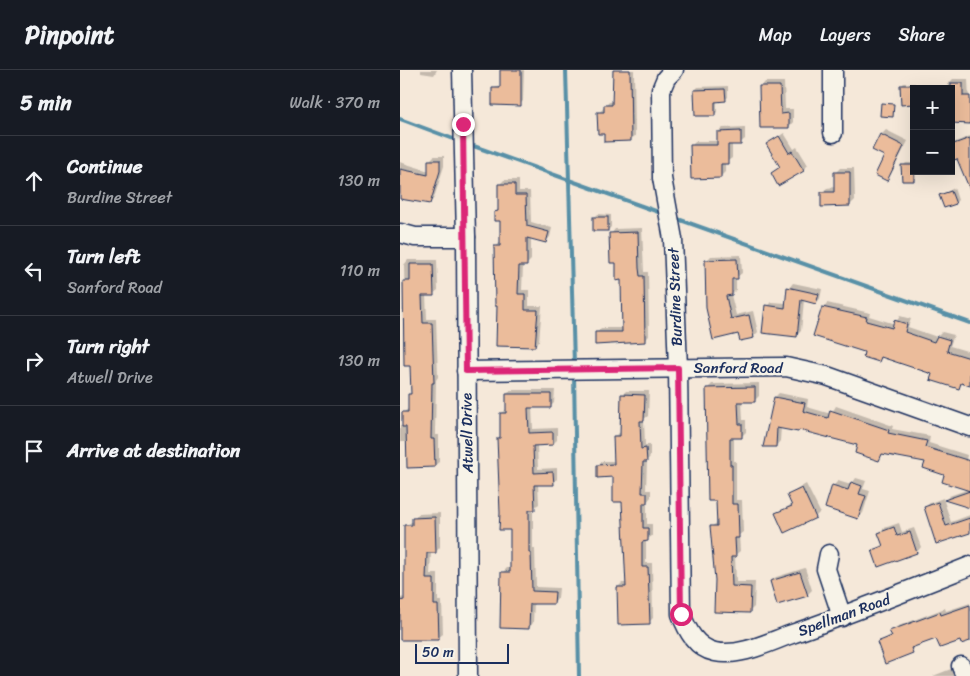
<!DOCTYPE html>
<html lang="en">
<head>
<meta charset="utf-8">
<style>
  :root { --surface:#171b24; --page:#242831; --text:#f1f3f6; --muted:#9ea1a6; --line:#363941 }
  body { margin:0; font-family:Sriracha,sans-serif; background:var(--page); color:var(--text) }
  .controls { position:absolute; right:15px; top:15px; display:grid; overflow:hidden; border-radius:0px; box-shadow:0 5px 20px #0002 }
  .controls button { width:45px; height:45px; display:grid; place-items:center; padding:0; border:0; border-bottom:1px solid var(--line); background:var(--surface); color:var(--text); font:25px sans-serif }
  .scale { position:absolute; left:15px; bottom:12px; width:94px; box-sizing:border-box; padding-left:5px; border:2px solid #1b2f5e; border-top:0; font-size:14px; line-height:18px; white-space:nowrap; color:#1b2f5e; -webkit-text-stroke:4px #f7f3e8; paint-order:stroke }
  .stop { position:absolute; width:15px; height:15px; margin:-11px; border:4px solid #db2777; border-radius:50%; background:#fff }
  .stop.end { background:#db2777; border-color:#fff; box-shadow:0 1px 5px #0008 }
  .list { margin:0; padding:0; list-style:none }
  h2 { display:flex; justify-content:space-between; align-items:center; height:65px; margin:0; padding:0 20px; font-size:21px }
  h2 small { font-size:16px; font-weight:400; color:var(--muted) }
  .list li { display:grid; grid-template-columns:32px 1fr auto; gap:15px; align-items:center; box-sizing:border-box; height:90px; padding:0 20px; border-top:1px solid var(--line) }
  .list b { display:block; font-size:19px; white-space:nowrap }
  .list p { margin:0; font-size:16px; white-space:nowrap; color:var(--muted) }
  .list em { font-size:16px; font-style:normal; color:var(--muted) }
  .icon { flex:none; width:28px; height:28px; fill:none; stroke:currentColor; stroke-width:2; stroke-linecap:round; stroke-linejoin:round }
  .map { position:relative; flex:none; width:570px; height:606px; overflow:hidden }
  header { display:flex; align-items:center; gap:30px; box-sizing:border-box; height:70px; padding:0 25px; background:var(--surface); border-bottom:1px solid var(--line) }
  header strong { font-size:24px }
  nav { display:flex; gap:28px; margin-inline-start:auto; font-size:18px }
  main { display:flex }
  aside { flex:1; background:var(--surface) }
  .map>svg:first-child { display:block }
  .shadow { fill:#0003; fill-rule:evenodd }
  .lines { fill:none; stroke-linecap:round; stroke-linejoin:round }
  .stream { stroke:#5890a7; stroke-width:4 }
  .building { fill:#ebbc9b; stroke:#1b2f5e }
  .minor-casing { stroke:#1b2f5e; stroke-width:21 }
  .minor { stroke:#f7f3e8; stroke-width:18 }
  .route { stroke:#db2777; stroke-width:6 }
  .labels { text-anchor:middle; stroke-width:4.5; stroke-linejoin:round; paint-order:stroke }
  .street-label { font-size:15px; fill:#1b2f5e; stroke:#f7f3e8 }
</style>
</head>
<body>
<header>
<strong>Pinpoint</strong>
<nav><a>Map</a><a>Layers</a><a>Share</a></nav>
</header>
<main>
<aside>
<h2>5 min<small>Walk · 370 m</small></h2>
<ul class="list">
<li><svg class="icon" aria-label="ahead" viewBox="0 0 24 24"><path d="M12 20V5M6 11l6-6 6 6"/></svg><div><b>Continue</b><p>Burdine Street</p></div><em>130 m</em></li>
<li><svg class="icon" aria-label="left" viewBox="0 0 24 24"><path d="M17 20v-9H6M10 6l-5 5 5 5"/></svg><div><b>Turn left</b><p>Sanford Road</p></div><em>110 m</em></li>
<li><svg class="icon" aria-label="right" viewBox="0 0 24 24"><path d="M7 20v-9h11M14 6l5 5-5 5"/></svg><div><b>Turn right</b><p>Atwell Drive</p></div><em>130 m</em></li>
<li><svg class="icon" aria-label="arrive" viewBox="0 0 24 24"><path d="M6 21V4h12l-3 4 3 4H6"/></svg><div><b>Arrive at destination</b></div></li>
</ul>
</aside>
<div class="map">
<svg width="570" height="606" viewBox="0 0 570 606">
  <rect width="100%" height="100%" fill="#f5e8d9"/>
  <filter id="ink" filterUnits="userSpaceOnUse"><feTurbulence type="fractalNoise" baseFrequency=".02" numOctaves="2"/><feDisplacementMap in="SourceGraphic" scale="10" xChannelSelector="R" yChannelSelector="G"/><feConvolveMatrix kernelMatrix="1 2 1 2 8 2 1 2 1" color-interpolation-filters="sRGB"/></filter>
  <g filter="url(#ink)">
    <!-- shadow -->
    <g class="shadow">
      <polygon points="21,0 37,0 34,5 21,3"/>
      <polygon points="101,0 124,0 123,31 120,34 94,18 101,16"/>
      <polygon points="214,0 234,0 235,66 230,70 206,62 199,43 209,32 214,32"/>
      <polygon points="553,9 568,9 570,52 551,19 548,19 548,14"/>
      <polygon points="365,12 384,12 385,39 393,39 393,52 389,57 361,17"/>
      <polygon points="504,13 515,13 512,33 501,16"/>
      <polygon points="328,16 328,27 325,30 317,30 317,42 314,45 295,20 298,17"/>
      <polygon points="345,57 345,69 340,73 332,73 332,88 325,93 325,102 320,107 291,76 296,71 318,71 318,62 323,58"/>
      <polygon points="486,60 508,71 491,104 487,109 486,85 481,65"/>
      <polygon points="384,63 394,79 397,77 408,95 403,100 372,103 381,96 368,74"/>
      <polygon points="570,66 570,111 557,87 551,89 551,74"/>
      <polygon points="34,86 44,86 44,96 34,128 30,133 0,127 0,92 29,101 29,91"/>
      <polygon points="506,93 514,93 516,107 514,110 503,96"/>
      <polygon points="440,98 454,98 455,130 450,135 422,122 427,118 435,117 435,103"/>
      <polygon points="104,110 119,110 119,121 130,121 131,152 152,158 150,167 145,172 131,168 131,190 126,195 123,195 122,220 129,220 129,236 142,236 139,271 134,276 99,235 96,177 100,172 101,150 96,142 99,138 99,115"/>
      <polygon points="554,118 558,130 555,133 541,125"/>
      <polygon points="198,144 211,145 211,157 208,160 195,147"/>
      <polygon points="242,158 244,202 248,202 249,266 244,271 196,263 201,258 223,258 222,209 211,164 215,159"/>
      <path d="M341,185L342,203L336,208V220L331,225L336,245L353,241L358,262L353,267L339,263L314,268L306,191L311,186ZM330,203H333V221H331Z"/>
      <polygon points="8,190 37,190 38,220 33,224 26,225 27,249 36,249 38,307 36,310 35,365 39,365 39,392 34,396 8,372 0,372 0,356 3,356 3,343 9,338 10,324 12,322 12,295 6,295 4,195"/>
      <polygon points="393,213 422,219 420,229 415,233 404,230 401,261 396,266 367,236 371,232 387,233 389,218"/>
      <polygon points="427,233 470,243 469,246 495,254 500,246 511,249 508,257 537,267 542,262 554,265 550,276 570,282 570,314 563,313 558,318 533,303 483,287 479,290 466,281 423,238"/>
      <polygon points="359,313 359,326 354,331 342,331 343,350 346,350 346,362 342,366 334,367 334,391 336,391 336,430 342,430 343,462 339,465 340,481 335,485 336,512 355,512 354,537 350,541 316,510 311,457 318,452 307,319 312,314"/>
      <polygon points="111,320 155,320 154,333 150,337 132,337 133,359 157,358 157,370 153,374 137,375 138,399 157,398 157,409 153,414 138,414 139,434 133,438 133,479 135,479 136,517 159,518 158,528 154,533 134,532 133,553 129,558 102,503 107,498 111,498 111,459 102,443 98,368 101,365 101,343 107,339 107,324"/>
      <polygon points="226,321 249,321 248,346 244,349 245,375 250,375 250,387 247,390 246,420 251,420 251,427 247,432 247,454 252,454 252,466 246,470 246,493 252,493 253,548 249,552 218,517 222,513 227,513 223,431 215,406 198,395 202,391 215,391 214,366 221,362 222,325"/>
      <polygon points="379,323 408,329 407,337 431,344 436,336 493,356 492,359 530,366 529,373 567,385 566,390 570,391 570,437 546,430 549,426 569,419 527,391 484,383 479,389 459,375 400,359 381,357 380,371 376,376 375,327"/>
      <polygon points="456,408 466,411 463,419 470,421 463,443 458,448 433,416 438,411 451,415"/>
      <polygon points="406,414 420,442 415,447 377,444 392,434 388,425"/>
      <polygon points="543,428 551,452 570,445 570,462 537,473 525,437 530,433"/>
      <path d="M40,443V477L36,482H31L30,504H38V531H42L43,564L38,568L0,569V528L5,527V456L13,451L18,444ZM8,454H18L8,456Z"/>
      <polygon points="499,453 502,462 514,458 521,477 517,482 479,496 474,480 483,474 479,463 484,458"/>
      <polygon points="405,498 412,520 407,525 371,511 376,507"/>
      <polygon points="570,533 570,570 537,567 516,575 512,582 478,573 492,564 491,562 496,557 545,538 546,541"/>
      <polygon points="556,597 561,606 533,606"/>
    </g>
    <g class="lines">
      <!-- stream -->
      <g class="stream">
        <polyline points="166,0 174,295"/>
        <polyline points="0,49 59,71"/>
        <polyline points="68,74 264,144"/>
        <polyline points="275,148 570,253"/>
        <polyline points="174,304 179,606"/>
      </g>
    </g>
    <!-- building -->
    <g class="building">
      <polygon points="100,0 121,0 121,36 92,35 92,18 100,18"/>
      <polygon points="213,0 230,0 231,71 204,72 204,64 198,64 197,42 204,42 204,35 212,35"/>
      <polygon points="551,13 563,13 563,26 570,26 570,54 551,53"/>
      <polygon points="500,15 512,15 513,34 501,35"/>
      <polygon points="359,16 380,16 381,44 389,43 389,58 360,58"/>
      <polygon points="325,19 326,31 315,32 315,46 295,46 294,20"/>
      <polygon points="481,33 494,34 493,47 480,46"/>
      <polygon points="341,61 341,75 328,75 328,94 321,94 321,108 291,109 290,75 317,75 317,62"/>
      <polygon points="480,64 504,76 487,111 475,105 484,86 472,80"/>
      <polygon points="379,66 389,83 392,81 404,101 378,116 371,103 380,97 366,74"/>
      <polygon points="570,68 570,120 557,89 551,91 551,75"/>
      <polygon points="28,90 40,90 40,101 30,134 0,129 0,99 28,105"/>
      <polygon points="501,95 514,95 514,111 502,111"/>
      <polygon points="434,102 450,102 450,136 421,137 421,122 434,122"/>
      <polygon points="98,114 115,114 115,125 126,125 127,156 149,162 146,173 127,168 127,196 119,196 118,224 125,224 125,240 138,240 135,277 96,276 97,236 95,236 94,176 100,176 100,151 94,151 94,142 98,141"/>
      <polygon points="551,121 556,134 544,138 539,125"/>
      <rect x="193" y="147" width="15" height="14"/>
      <polygon points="238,162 239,198 240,206 244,206 245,272 195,275 195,262 222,262 221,210 216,211 216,193 210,193 209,163"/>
      <polygon points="337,189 338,209 332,209 332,225 326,226 331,249 349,245 354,268 340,271 338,264 313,270 306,238 305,190"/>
      <polygon points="10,194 33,194 34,226 22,226 23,253 32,253 34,313 32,313 31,369 34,369 35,397 7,398 6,357 2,357 2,342 8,342 8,324 11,324 10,296 4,296 3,211 10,211"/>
      <polygon points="387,217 419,224 416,234 401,230 397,267 362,263 365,235 385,238"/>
      <polygon points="422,237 467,247 466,251 492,258 494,250 507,254 505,262 534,272 537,266 550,270 547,281 570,288 570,316 561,313 559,319 530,310 532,304 481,287 479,292 463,287 464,282 413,266"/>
      <polygon points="355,317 355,332 338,332 339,354 342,354 342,368 330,368 330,395 332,395 332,434 338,434 339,468 335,468 336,487 331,487 332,516 351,517 350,543 314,542 315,510 310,456 317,456 316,431 308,431 306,318"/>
      <polygon points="106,324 151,324 151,338 128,338 129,363 153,362 153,375 133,376 134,403 153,402 154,415 134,415 135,440 129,440 129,483 131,483 132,521 155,522 154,534 130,534 129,559 100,558 101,502 110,502 110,460 99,460 100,443 97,368 100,368 100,343 106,343"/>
      <polygon points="221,324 245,325 244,351 240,351 241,379 246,378 247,392 243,392 242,423 247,423 247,433 243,433 243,458 248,458 248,471 242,472 242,497 248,497 250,554 218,555 217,517 226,517 222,432 213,432 213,407 197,408 197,395 214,394 213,366 220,366"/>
      <polygon points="374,327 405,333 403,341 428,348 430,340 489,360 488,363 527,371 525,377 570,391 570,421 542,412 544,405 523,398 525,392 482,384 479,391 455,383 457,375 399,360 398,362 377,358 376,377 363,377"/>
      <polygon points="451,412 462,416 459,424 466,426 458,449 425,438 432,415 448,420"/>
      <polygon points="402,418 416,448 384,463 375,443 392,436 387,425"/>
      <polygon points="570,421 570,438 544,430"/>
      <polygon points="538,432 546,456 570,448 570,463 536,474 524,437"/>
      <polygon points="35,447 36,483 27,483 26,509 34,509 34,535 38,535 39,570 0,570 0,531 4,530 4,455 12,455 12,448"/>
      <polygon points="494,457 497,466 510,462 517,483 478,497 472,480 483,476 478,463"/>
      <polygon points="400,502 408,526 377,535 370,511"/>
      <polygon points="570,535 570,571 561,574 560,571 540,578 536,569 511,578 513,583 485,594 477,572 492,566 489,561 540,542 541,545"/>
    </g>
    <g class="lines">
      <!-- minor casing -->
      <g class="minor-casing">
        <g id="minor">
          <polyline points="62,0 66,167 68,606"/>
          <path d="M274,0L266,8L261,20L262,108L273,169L278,298L281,544C287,560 296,578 315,582C339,587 367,573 389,565C450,544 510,520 570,496"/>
          <polyline points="433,0 433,63"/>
          <polyline points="0,163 15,167 66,167"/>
          <polyline points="66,301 386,297 427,306 570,357"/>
          <polyline points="429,484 426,499 442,547"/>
          <polyline points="561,596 565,606"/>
        </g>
      </g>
      <!-- minor -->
      <use href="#minor" class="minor"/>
    </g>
  </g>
  <g class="lines" filter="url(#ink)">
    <!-- route -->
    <polyline class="route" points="63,54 66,301 278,298 281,544"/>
  </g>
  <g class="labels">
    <!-- street labels -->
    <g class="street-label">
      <text transform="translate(275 227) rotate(-92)" y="5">Burdine Street</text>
      <text x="338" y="303">Sanford Road</text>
      <text transform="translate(67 363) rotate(-91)" y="5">Atwell Drive</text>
      <text transform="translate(444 545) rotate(-20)" y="5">Spellman Road</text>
    </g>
  </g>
</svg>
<div class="controls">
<button>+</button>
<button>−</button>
</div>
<div class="scale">50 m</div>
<div class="stop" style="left:281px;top:544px"></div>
<div class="stop end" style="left:63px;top:54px"></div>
</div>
</main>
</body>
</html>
